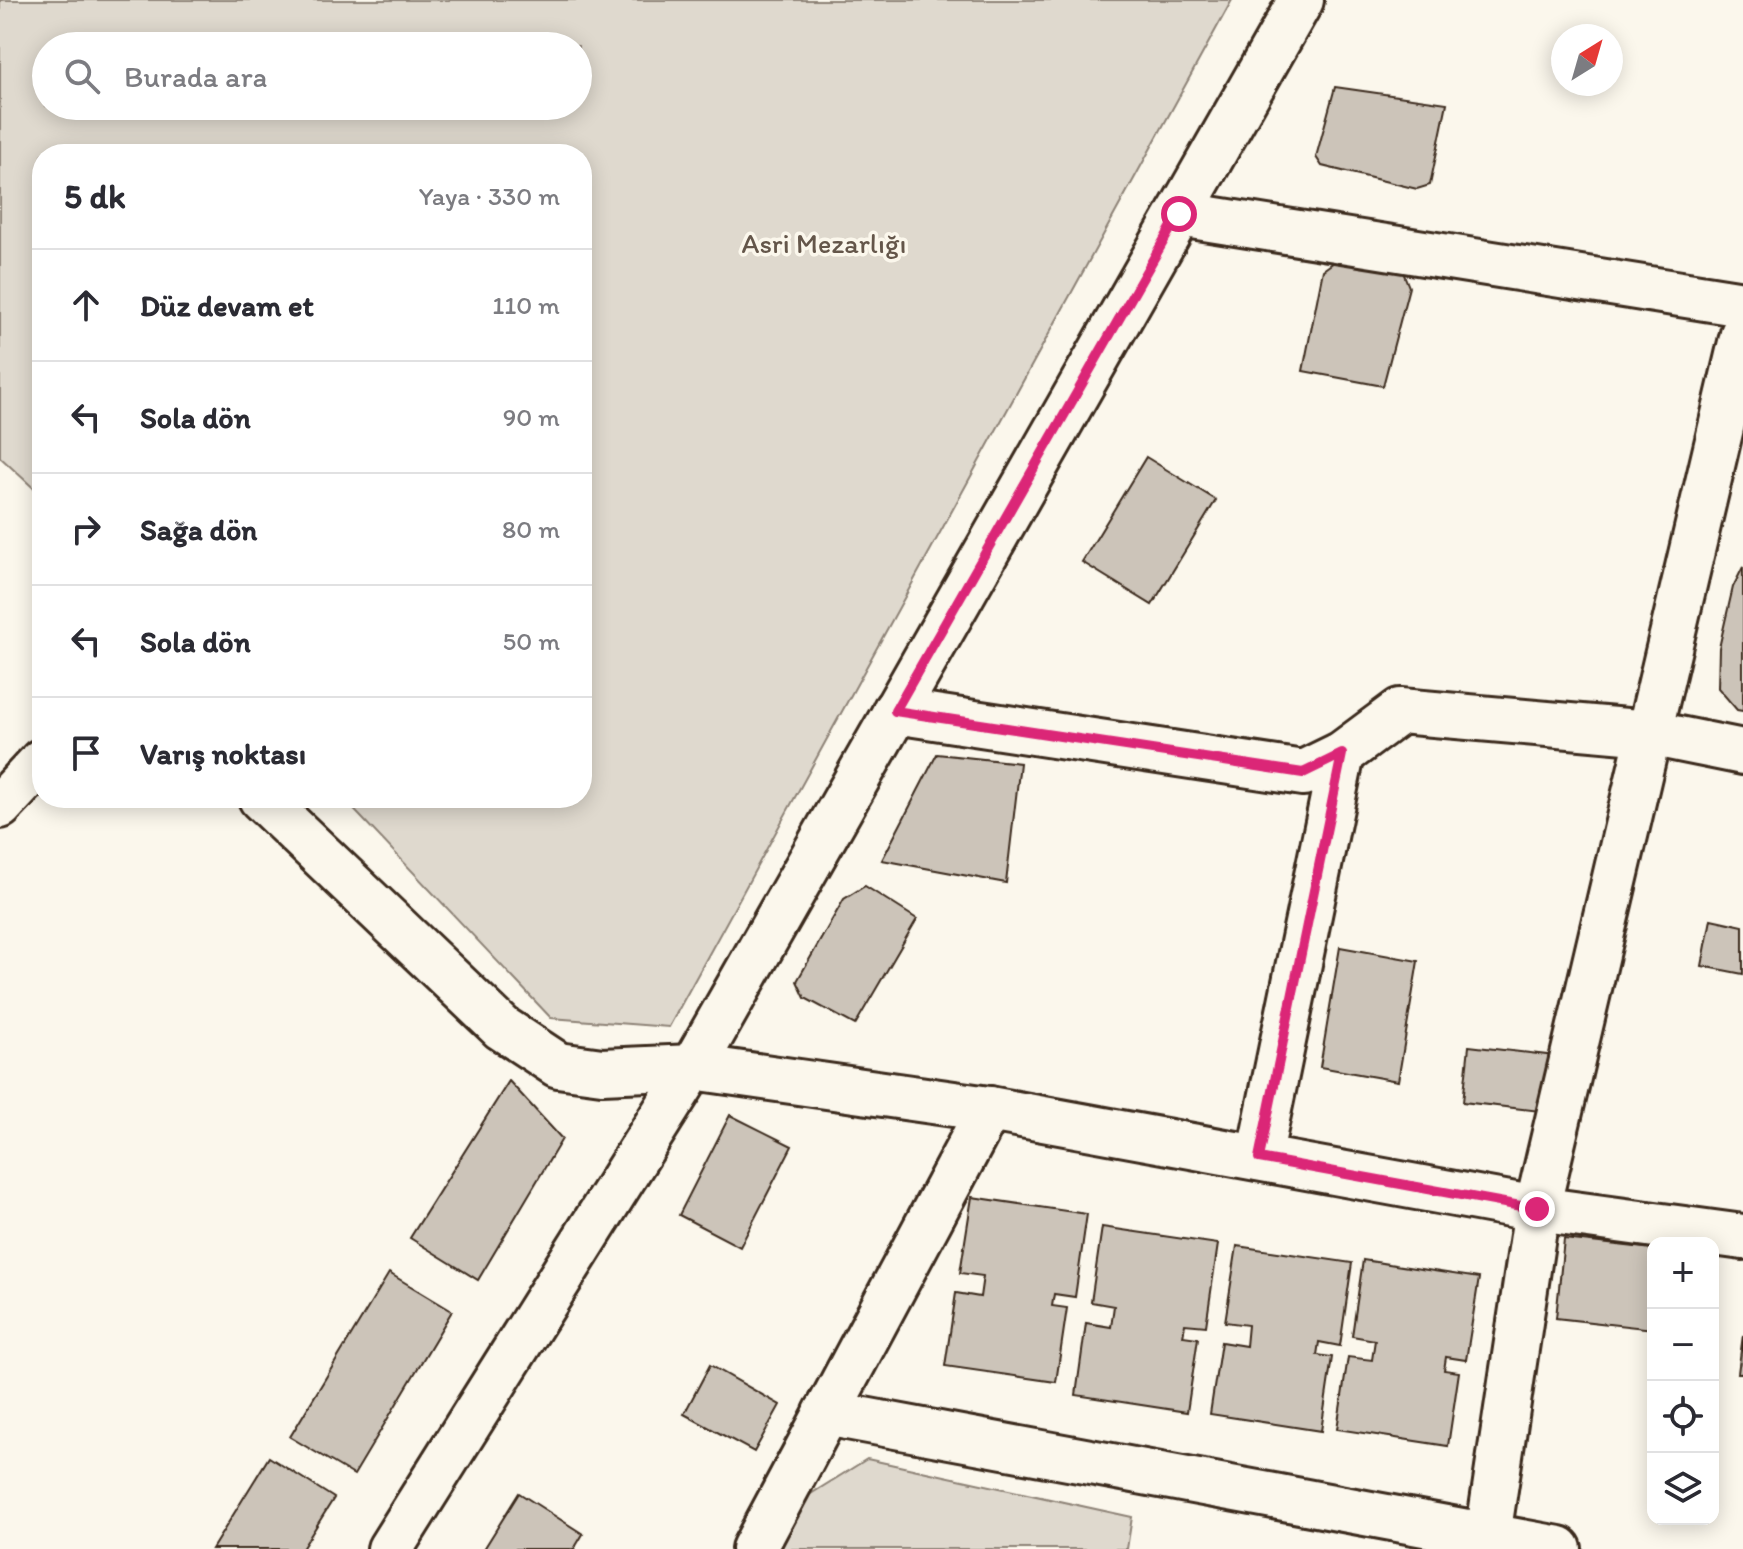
<!DOCTYPE html>
<html lang="tr">
<head>
<meta charset="utf-8">
<style>
  :root { --surface:#fff; --page:#f7f7f7; --text:#2b2b33; --muted:#7c7c81; --line:#e1e1e2 }
  body { margin:0; font-family:Itim,sans-serif; background:var(--page); color:var(--text) }
  .controls { position:absolute; right:24px; bottom:24px; display:grid; overflow:hidden; border-radius:16px; box-shadow:0 4px 20px #0003 }
  .controls button { width:72px; height:72px; display:grid; place-items:center; padding:0; border:0; border-bottom:2px solid var(--line); background:var(--surface); color:var(--text); font:40px sans-serif }
  .compass { position:absolute; left:1551px; top:24px; width:72px; height:72px; border-radius:50%; background:var(--surface); box-shadow:0 4px 20px #0003; rotate:37deg }
  .stop { position:absolute; width:24px; height:24px; margin:-18px; border:6px solid #db2777; border-radius:50%; background:#fff }
  .stop.end { background:#db2777; border-color:#fff; box-shadow:0 2px 8px #0008 }
  .list { margin:0; padding:0; list-style:none }
  h2 { display:flex; justify-content:space-between; align-items:center; height:104px; margin:0; padding:0 32px; font-size:34px }
  h2 small { font-size:26px; font-weight:400; color:var(--muted) }
  .list li { display:grid; grid-template-columns:52px 1fr auto; gap:24px; align-items:center; box-sizing:border-box; height:112px; padding:0 32px; border-top:2px solid var(--line) }
  .list b { display:block; font-size:30px; white-space:nowrap }
  .list em { font-size:26px; font-style:normal; color:var(--muted) }
  .icon { flex:none; width:44px; height:44px; fill:none; stroke:currentColor; stroke-width:2; stroke-linecap:round; stroke-linejoin:round }
  .map { position:relative; flex:none; width:1743px; height:1549px; overflow:hidden }
  .search { position:absolute; background:var(--surface); box-shadow:0 4px 20px #0003; left:32px; top:32px; width:560px; height:88px; display:flex; align-items:center; gap:20px; box-sizing:border-box; padding:0 28px; border-radius:44px; color:var(--muted); font-size:30px }
  .panel { position:absolute; background:var(--surface); box-shadow:0 4px 20px #0003; left:32px; top:144px; width:560px; height:664px; border-radius:32px }
  .map>svg:first-child { display:block }
  .green { fill:#dfd9ce; stroke:#8d8276; stroke-width:2; fill-rule:evenodd }
  .building { fill:#ccc4b9; stroke:#3b2a1e; stroke-width:2 }
  .lines { fill:none; stroke-linecap:round; stroke-linejoin:round }
  .minor-casing { stroke:#3b2a1e; stroke-width:50 }
  .minor { stroke:#fbf7ec; stroke-width:44 }
  .route { stroke:#db2777; stroke-width:10 }
  .labels { text-anchor:middle; stroke-width:7; stroke-linejoin:round; paint-order:stroke }
  .park-label { font-size:28px; fill:#64564a; stroke:#fbf7ec }
</style>
</head>
<body>
<div class="map">
<svg width="1743" height="1549" viewBox="0 0 1743 1549">
  <rect width="100%" height="100%" fill="#fbf7ec"/>
  <filter id="ink" filterUnits="userSpaceOnUse"><feTurbulence type="fractalNoise" baseFrequency=".0125" numOctaves="2"/><feDisplacementMap in="SourceGraphic" scale="16" xChannelSelector="R" yChannelSelector="G"/><feConvolveMatrix kernelMatrix="1 2 1 2 8 2 1 2 1" color-interpolation-filters="sRGB"/></filter>
  <g filter="url(#ink)">
    <!-- green -->
    <g class="green">
      <path d="M0,0H1232L669,1027L551,1018L343,798H582V154H42V496L0,457ZM46,46H578V106H46Z"/>
      <polygon points="867,1459 1132,1517 1127,1549 776,1549 806,1497"/>
    </g>
    <!-- building -->
    <g class="building">
      <polygon points="1335,87 1447,103 1430,185 1417,189 1322,166 1316,157"/>
      <polygon points="1341,257 1403,272 1409,287 1383,386 1303,371 1323,270"/>
      <polygon points="1146,457 1216,500 1152,605 1082,562"/>
      <polygon points="1743,567 1743,711 1737,710 1718,688 1719,648 1733,587"/>
      <polygon points="937,754 1020,763 1006,883 882,860"/>
      <polygon points="865,886 917,919 855,1025 805,998 797,981 844,899"/>
      <polygon points="1711,919 1743,926 1743,974 1702,966"/>
      <polygon points="1340,947 1418,961 1398,1081 1320,1067"/>
      <polygon points="1469,1046 1555,1056 1548,1112 1463,1102"/>
      <polygon points="509,1081 562,1139 478,1280 410,1238"/>
      <polygon points="730,1115 792,1146 740,1247 679,1215"/>
      <polygon points="972,1197 1087,1214 1075,1297 1054,1294 1052,1306 1067,1308 1056,1382 945,1366 956,1293 980,1297 983,1276 960,1273"/>
      <polygon points="1102,1227 1218,1244 1206,1326 1185,1324 1183,1336 1198,1338 1187,1412 1076,1395 1086,1323 1111,1327 1114,1306 1091,1302"/>
      <polygon points="1564,1239 1653,1249 1653,1329 1556,1318"/>
      <polygon points="1237,1246 1352,1263 1340,1346 1319,1342 1317,1355 1332,1357 1321,1431 1210,1414 1221,1342 1246,1346 1248,1325 1225,1322"/>
      <polygon points="1363,1260 1479,1278 1466,1360 1446,1357 1444,1370 1459,1372 1448,1446 1337,1429 1348,1357 1372,1360 1375,1340 1352,1336"/>
      <polygon points="389,1273 452,1311 354,1475 290,1437"/>
      <polygon points="1743,1335 1743,1373 1738,1373"/>
      <polygon points="710,1365 780,1405 754,1452 684,1414"/>
      <polygon points="269,1457 334,1498 302,1549 212,1549"/>
      <polygon points="519,1493 583,1534 574,1549 484,1549"/>
    </g>
    <g class="lines">
      <!-- minor casing -->
      <g class="minor-casing">
        <g id="minor">
          <polyline points="1179,214 1743,304"/>
          <polyline points="895,711 1303,773 1342,754 1400,711 1649,733 1743,752"/>
          <polyline points="261,798 502,1028 558,1065 602,1071 693,1067 989,1109 1537,1209 1743,1237"/>
          <polyline points="0,806 42,761"/>
          <polyline points="1259,1158 1342,754"/>
          <polyline points="826,1413 1559,1549"/>
          <polyline points="390,1549 693,1067 1301,0"/>
          <polyline points="754,1549 989,1109"/>
          <polyline points="1486,1549 1537,1209 1743,334"/>
        </g>
      </g>
      <!-- minor -->
      <use href="#minor" class="minor"/>
    </g>
  </g>
  <g class="lines" filter="url(#ink)">
    <!-- route -->
    <polyline class="route" points="1179,214 895,711 1303,773 1342,754 1259,1158 1537,1209"/>
  </g>
  <g class="labels">
    <!-- park labels -->
    <g class="park-label">
      <text x="824" y="253">Asri Mezarlığı</text>
    </g>
  </g>
</svg>
<div class="controls">
<button>+</button>
<button>−</button>
<button><svg class="icon" aria-label="locate" viewBox="0 0 24 24"><circle cx="12" cy="12" r="6"/><path d="M12 2v4M12 18v4M2 12h4M18 12h4"/></svg></button>
<button><svg class="icon" aria-label="layers" viewBox="0 0 24 24"><path d="M12 4l9 5-9 5-9-5zM3 14l9 5 9-5"/></svg></button>
</div>
<svg class="compass" viewBox="-18 -18 36 36"><path d="M0-13l5 13h-10z" fill="#e53935"/><path d="M0 13l5-13h-10z" fill="#7c7c81"/></svg>
<div class="stop" style="left:1179px;top:214px"></div>
<div class="stop end" style="left:1537px;top:1209px"></div>
<div class="search"><svg class="icon" aria-label="search" viewBox="0 0 24 24"><circle cx="10" cy="10" r="6"/><path d="M15 15l6 6"/></svg>Burada ara</div>
<section class="panel">
<h2>5 dk<small>Yaya · 330 m</small></h2>
<ul class="list">
<li><svg class="icon" aria-label="ahead" viewBox="0 0 24 24"><path d="M12 20V5M6 11l6-6 6 6"/></svg><div><b>Düz devam et</b></div><em>110 m</em></li>
<li><svg class="icon" aria-label="left" viewBox="0 0 24 24"><path d="M17 20v-9H6M10 6l-5 5 5 5"/></svg><div><b>Sola dön</b></div><em>90 m</em></li>
<li><svg class="icon" aria-label="right" viewBox="0 0 24 24"><path d="M7 20v-9h11M14 6l5 5-5 5"/></svg><div><b>Sağa dön</b></div><em>80 m</em></li>
<li><svg class="icon" aria-label="left" viewBox="0 0 24 24"><path d="M17 20v-9H6M10 6l-5 5 5 5"/></svg><div><b>Sola dön</b></div><em>50 m</em></li>
<li><svg class="icon" aria-label="arrive" viewBox="0 0 24 24"><path d="M6 21V4h12l-3 4 3 4H6"/></svg><div><b>Varış noktası</b></div></li>
</ul>
</section>
</div>
</body>
</html>
